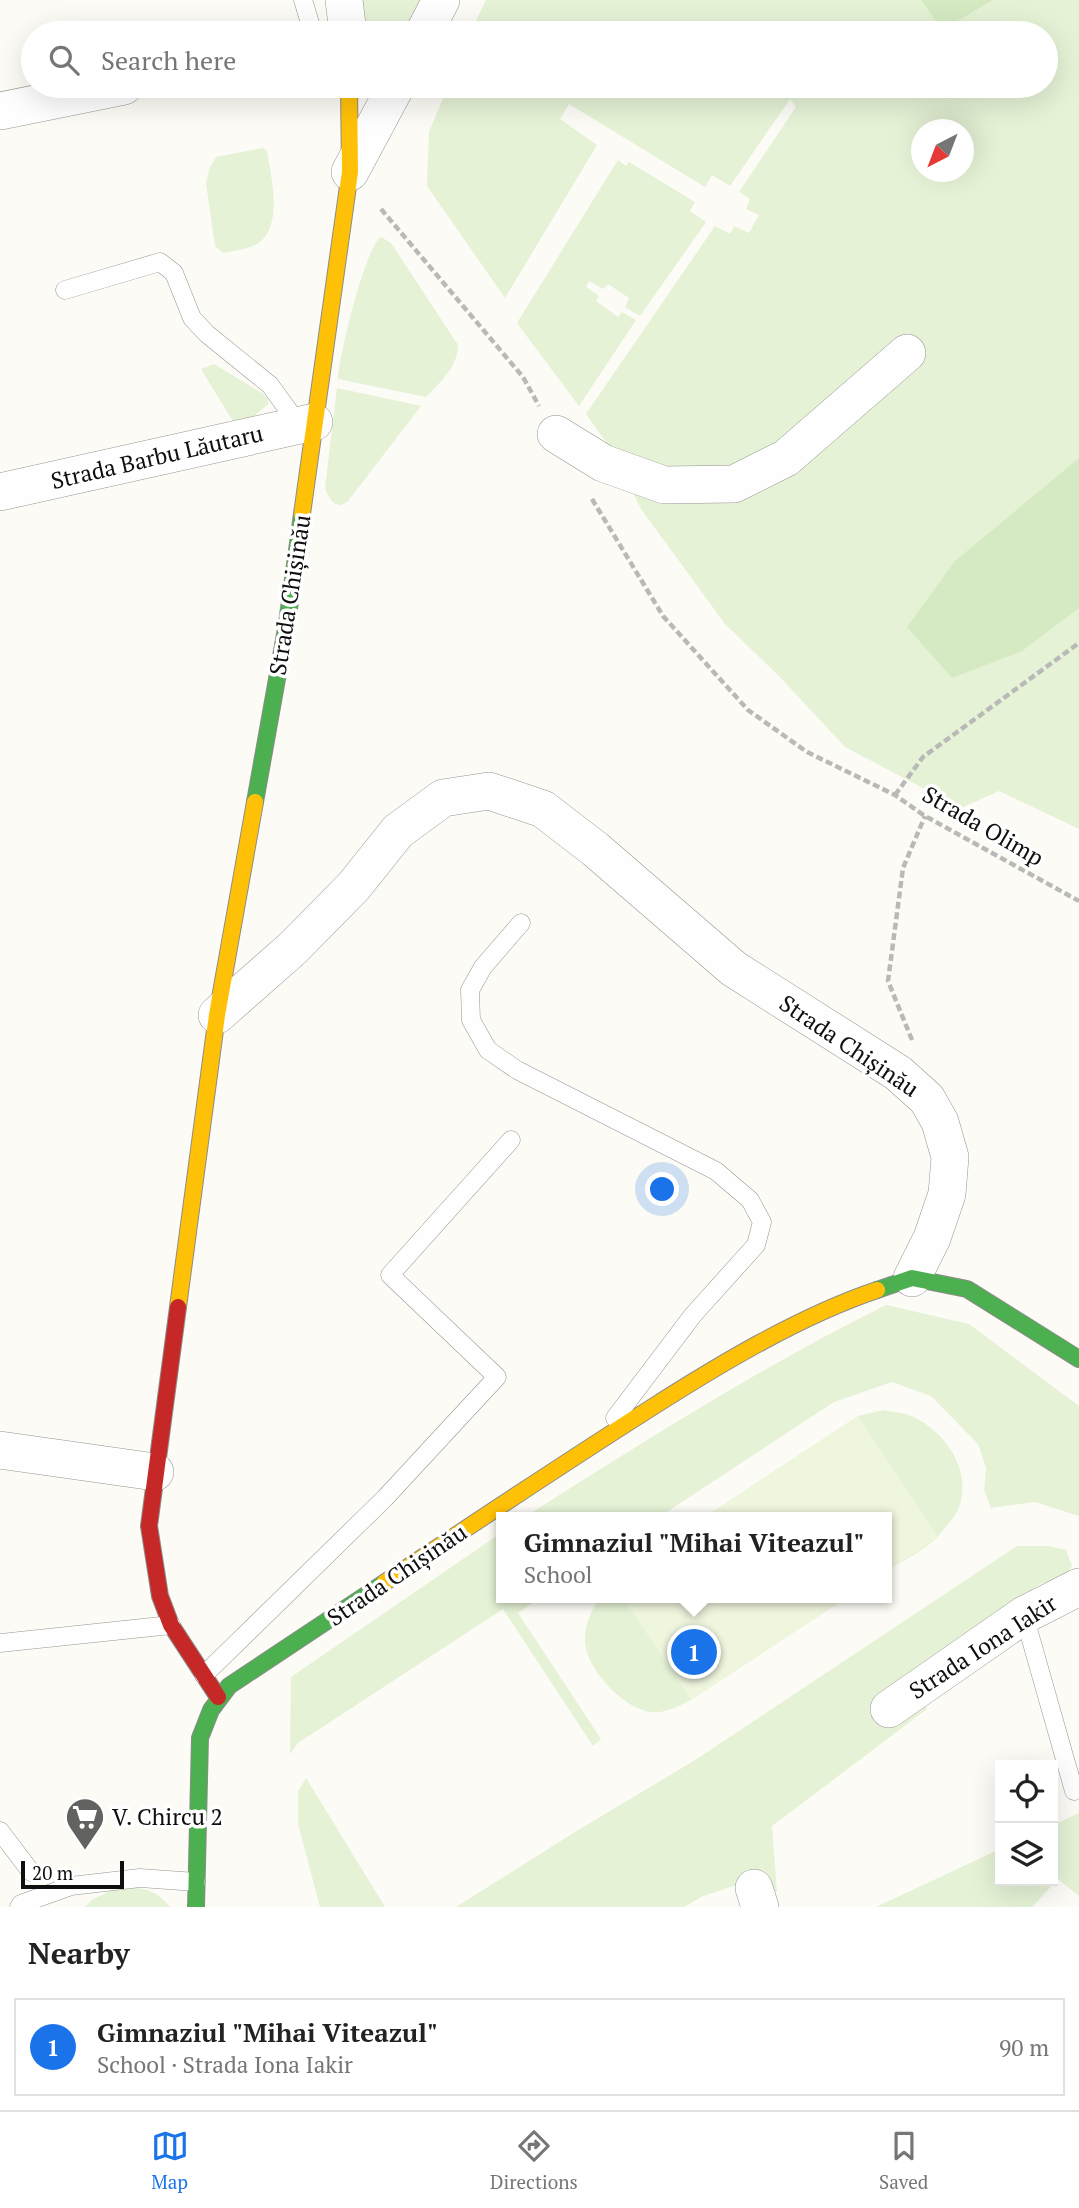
<!DOCTYPE html>
<html lang="en">
<head>
<meta charset="utf-8">
<style>
  :root { --surface:#fff; --page:#f6f6f6; --text:#222; --muted:#767676; --line:#e0e0e0; --accent:#1a73e8 }
  body { margin:0; font-family:"PT Serif",serif; background:var(--page); color:var(--text) }
  .controls { position:absolute; right:21px; bottom:21px; display:grid; overflow:hidden; border-radius:0px; box-shadow:0 7px 28px #0002 }
  .controls button { width:63px; height:63px; display:grid; place-items:center; padding:0; border:0; border-bottom:2px solid var(--line); background:var(--surface); color:var(--text); font:35px sans-serif }
  .compass { position:absolute; left:911px; top:119px; width:63px; height:63px; border-radius:50%; background:var(--surface); box-shadow:0 7px 28px #0002; rotate:222deg }
  .scale { position:absolute; left:21px; bottom:18px; width:103px; box-sizing:border-box; padding-left:7px; border:4px solid #0f0f0f; border-top:0; font-size:19px; line-height:24px; white-space:nowrap; color:#0f0f0f; -webkit-text-stroke:5px #fff; paint-order:stroke }
  .you { position:absolute; left:663px; top:1190px; width:24px; height:24px; margin:-18px; border:5px solid #fff; border-radius:50%; background:#1a73e8; box-shadow:0 0 0 10px #1a73e833 }
  .badge { display:grid; place-items:center; width:46px; height:46px; border-radius:50%; background:var(--accent); color:#fff; font-size:23px; font-weight:700 }
  .pin { position:absolute; translate:-50% -50%; border:4px solid #fff; box-shadow:0 2px 7px #0006 }
  .popup { position:absolute; left:496px; top:1512px; width:396px; height:91px; box-sizing:border-box; display:grid; place-content:center; border-radius:0px; background:var(--surface); filter:drop-shadow(0 2px 5px #0005); font-size:23px; white-space:nowrap; color:var(--muted) }
  .popup b { font-size:26px; color:var(--text) }
  .popup::after { content:''; position:absolute; left:50%; top:100%; margin-left:-14px; border:14px solid transparent; border-top-color:var(--surface) }
  .list { margin:0; padding:0; list-style:none }
  h2 { display:flex; justify-content:space-between; align-items:center; height:91px; margin:0; padding:0 28px; font-size:30px }
  h2 small { font-size:23px; font-weight:400; color:var(--muted) }
  .list li { display:grid; grid-template-columns:46px 1fr auto; gap:21px; align-items:center; box-sizing:border-box; height:98px; margin:0 14px 14px; padding:0 14px; border:2px solid var(--line); border-radius:0px }
  .list b { display:block; font-size:26px; white-space:nowrap }
  .list p { margin:0; font-size:23px; white-space:nowrap; color:var(--muted) }
  .list em { font-size:23px; font-style:normal; color:var(--muted) }
  .icon { flex:none; width:38px; height:38px; fill:none; stroke:currentColor; stroke-width:2; stroke-linecap:round; stroke-linejoin:round }
  .map { position:relative; flex:none; width:1079px; height:1907px; overflow:hidden }
  .search { position:absolute; background:var(--surface); box-shadow:0 7px 28px #0002; left:21px; right:21px; top:21px; height:77px; display:flex; align-items:center; gap:18px; box-sizing:border-box; padding:0 24px; border-radius:38px; color:var(--muted); font-size:26px }
  .sheet { height:203px; background:var(--surface) }
  nav { display:flex; justify-content:space-around; align-items:center; box-sizing:border-box; height:98px; border-top:2px solid var(--line); background:var(--surface); font-size:19px; color:var(--muted) }
  nav a { display:grid; justify-items:center; gap:4px }
  nav .on { color:var(--accent) }
  .map>svg:first-child { display:block }
  .green { fill:#e5f2d5; fill-rule:evenodd }
  .forest { fill:#d5eac2 }
  .pitch { fill:#eff6de }
  .lines { fill:none; stroke-linecap:round; stroke-linejoin:round }
  .lane-casing { stroke:#969593; stroke-width:19 }
  .street-casing { stroke:#969593; stroke-width:38 }
  .fast-casing { stroke:#8c8c89; stroke-width:18 }
  .slow-casing { stroke:#8c8c89; stroke-width:18 }
  .jam-casing { stroke:#8c8c89; stroke-width:18 }
  .path { stroke:#b9b9b8; stroke-width:4.5; stroke-dasharray:7 3.5; stroke-linecap:butt }
  .lane { stroke:#fffefe; stroke-width:18 }
  .street { stroke:#fffefe; stroke-width:37 }
  .fast { stroke:#4caf50; stroke-width:16 }
  .slow { stroke:#ffc107; stroke-width:16 }
  .jam { stroke:#c62828; stroke-width:16 }
  .labels { text-anchor:middle; stroke-width:7; stroke-linejoin:round; paint-order:stroke }
  .street-label { font-size:23px; fill:#0f0f0f; stroke:#fff }
  .poi-label { font-size:23px; fill:#0f0f0f; stroke:#fff; text-anchor:start }
</style>
</head>
<body>
<div class="map">
<svg width="1079" height="1907" viewBox="0 0 1079 1907">
  <rect width="100%" height="100%" fill="#fcfbf5"/>
  <!-- green -->
  <g class="green">
    <polygon points="362,0 422,0 403,33 371,33 367,29"/>
    <path d="M486,0H1079V829L999,791L961,808L845,747L779,676L725,624L641,509L613,452L586,414L715,226L730,234L734,226L749,233L759,215L746,209L750,199L739,192L796,107L790,99L730,186L712,175L705,187L569,104L560,119L597,145L505,298L427,186L429,132L448,86H1046V33H470ZM922,130H964V172H922Z"/>
    <path d="M263,148L267,151C271,175 283,224 260,242C251,249 234,251 223,253L215,246L206,183L210,167L216,157Z"/>
    <polygon points="618,160 626,166 629,162 695,202 690,211 706,222 640,316 625,307 629,298 608,284 603,289 589,281 586,287 599,296 596,301 618,317 622,312 636,320 579,406 517,323"/>
    <path d="M381,237L391,243L458,345C458,367 440,382 426,397L338,379C339,357 365,247 381,237Z"/>
    <polygon points="214,364 262,393 268,399 268,404 236,432 234,423 201,369"/>
    <path d="M337,388L421,406L348,501C336,511 330,500 325,489Z"/>
    <path d="M886,1305L969,1324L1079,1406V1516L1035,1502L991,1508L984,1490L986,1468L978,1444L931,1396L892,1382L834,1402L659,1517H525C643,1442 761,1367 886,1305Z"/>
    <path d="M883,1410C891,1412 901,1412 909,1415C944,1429 973,1470 959,1507C956,1516 946,1526 940,1534C929,1548 902,1561 887,1571L886,1517H705L858,1416Z"/>
    <polygon points="501,1533 502,1598 540,1598 518,1613 601,1739 593,1746 503,1609 298,1743 290,1754 291,1677"/>
    <polygon points="1017,1546 1048,1546 1066,1550 1072,1566 1066,1576 1040,1584 914,1674 927,1709 772,1826 777,1892 747,1878 737,1885 703,1896 684,1907 456,1907 575,1832 692,1762"/>
    <path d="M599,1598H846L691,1700C678,1706 665,1714 650,1712C622,1708 584,1667 585,1639C585,1624 592,1610 599,1598Z"/>
    <polygon points="306,1778 385,1907 320,1907 298,1824 298,1792"/>
    <polygon points="1079,1813 1079,1896 1058,1879 1032,1907 876,1907 1000,1849 1000,1881 1053,1881 1053,1825"/>
    <path d="M116,1888C141,1887 153,1887 170,1907H85L92,1900Z"/>
  </g>
  <!-- forest -->
  <g class="forest">
    <polygon points="921,0 993,0 942,30"/>
    <polygon points="1079,458 1079,608 1022,651 952,678 907,627 955,561"/>
  </g>
  <!-- pitch -->
  <g class="pitch">
    <polygon points="858,1416 938,1537 887,1571 886,1517 705,1517"/>
    <polygon points="623,1598 846,1598 691,1700"/>
  </g>
  <g class="lines">
    <!-- lane casing -->
    <g class="lane-casing">
      <g id="lane">
        <polyline points="303,0 313,33"/>
        <polyline points="65,290 160,262 174,273 192,318 207,334 270,385 299,425"/>
        <polyline points="521,923 483,967 470,990 471,1020 488,1050 517,1070 716,1171 750,1200 762,1222 756,1245 693,1315 615,1418"/>
        <polyline points="1024,1615 1074,1791"/>
        <polyline points="0,1643 171,1625"/>
        <polyline points="204,1675 385,1498 497,1377 390,1275 511,1140"/>
        <polyline points="0,1831 31,1872"/>
        <polyline points="19,1907 21,1904 71,1886 140,1878 196,1882"/>
      </g>
    </g>
    <!-- street casing -->
    <g class="street-casing">
      <g id="street">
        <polyline points="344,0 348,33"/>
        <polyline points="424,33 441,0"/>
        <polyline points="0,111 124,86"/>
        <polyline points="350,172 396,86"/>
        <polyline points="556,434 603,463 664,485 734,484 786,458 907,353"/>
        <polyline points="0,492 314,422"/>
        <polyline points="217,1015 293,948 354,886 398,831 443,798 489,791 543,809 595,849 734,969 898,1073 927,1099 940,1122 950,1157 947,1194 932,1238 912,1278"/>
        <polyline points="0,1450 155,1472"/>
        <polyline points="889,1709 1024,1615 1079,1587"/>
        <polyline points="754,1888 760,1907"/>
      </g>
    </g>
    <!-- fast casing -->
    <g class="fast-casing">
      <g id="fast">
        <polyline points="255,802 287,623 302,514"/>
        <polyline points="877,1290 912,1278 967,1289 1079,1359"/>
        <polyline points="196,1907 200,1738 211,1710 229,1686 384,1583"/>
      </g>
    </g>
    <!-- slow casing -->
    <g class="slow-casing">
      <g id="slow">
        <polyline points="302,514 350,172 349,86"/>
        <polyline points="178,1307 217,1015 255,802"/>
        <path d="M384,1583C473,1524 561,1465 651,1408C720,1364 800,1316 877,1290"/>
      </g>
    </g>
    <!-- jam casing -->
    <g class="jam-casing">
      <polyline id="jam" points="178,1307 149,1526 160,1596 171,1625 218,1697"/>
    </g>
    <!-- path -->
    <g class="path">
      <polyline points="381,209 523,377 539,406"/>
      <polyline points="592,499 663,616 748,710 807,752 895,795 925,816 1079,901"/>
      <polyline points="895,795 923,757 1079,643"/>
      <polyline points="912,1040 888,981 903,868 925,816"/>
    </g>
    <!-- lane -->
    <use href="#lane" class="lane"/>
    <!-- street -->
    <use href="#street" class="street"/>
    <!-- fast -->
    <use href="#fast" class="fast"/>
    <!-- slow -->
    <use href="#slow" class="slow"/>
    <!-- jam -->
    <use href="#jam" class="jam"/>
  </g>
  <!-- icons -->
  <defs>
    <g id="supermarket-pin" transform="scale(2.0125)"><path d="M0 17L-7.5 6A9.5 9.5 0 1 1 7.5 6Z" fill="#626260" stroke="#fff"/><path d="M-6-5.5h2.5l.6 2H6L4.5 2H-2.5L-4.4-4H-6ZM-1.5 3.2a1.3 1.3 0 1 0 .1 0ZM3 3.2a1.3 1.3 0 1 0 .1 0Z" fill="#fff"/></g>
  </defs>
  <g fill-rule="evenodd">
    <use href="#supermarket-pin" x="85" y="1817"/>
  </g>
  <g class="labels">
    <!-- street labels -->
    <g class="street-label">
      <text transform="translate(157 457) rotate(-13)" y="8">Strada Barbu Lăutaru</text>
      <text transform="translate(290 595) rotate(-81)" y="8">Strada Chișinău</text>
      <text transform="translate(983 826) rotate(30)" y="8">Strada Olimp</text>
      <text transform="translate(849 1046) rotate(34)" y="8">Strada Chișinău</text>
      <text transform="translate(397 1575) rotate(-34)" y="8">Strada Chișinău</text>
      <text transform="translate(983 1647) rotate(-33)" y="8">Strada Iona Iakir</text>
    </g>
    <!-- poi labels -->
    <g class="poi-label">
      <text x="112" y="1825">V. Chircu 2</text>
    </g>
  </g>
</svg>
<div class="controls">
<button><svg class="icon" aria-label="locate" viewBox="0 0 24 24"><circle cx="12" cy="12" r="6"/><path d="M12 2v4M12 18v4M2 12h4M18 12h4"/></svg></button>
<button><svg class="icon" aria-label="layers" viewBox="0 0 24 24"><path d="M12 4l9 5-9 5-9-5zM3 14l9 5 9-5"/></svg></button>
</div>
<svg class="compass" viewBox="-18 -18 36 36"><path d="M0-13l5 13h-10z" fill="#e53935"/><path d="M0 13l5-13h-10z" fill="#767676"/></svg>
<div class="scale">20 m</div>
<div class="you"></div>
<div class="pin badge" style="left:694px;top:1652px">1</div>
<div class="popup"><b>Gimnaziul &quot;Mihai Viteazul&quot;</b>School</div>
<div class="search"><svg class="icon" aria-label="search" viewBox="0 0 24 24"><circle cx="10" cy="10" r="6"/><path d="M15 15l6 6"/></svg>Search here</div>
</div>
<section class="sheet">
<h2>Nearby<small></small></h2>
<ul class="list">
<li><span class="badge">1</span><div><b>Gimnaziul &quot;Mihai Viteazul&quot;</b><p>School · Strada Iona Iakir</p></div><em>90 m</em></li>
</ul>
</section>
<nav>
<a class="on"><svg class="icon" aria-label="map" viewBox="0 0 24 24"><path d="M3 6l6-2 6 2 6-2v14l-6 2-6-2-6 2zM9 4v14M15 6v14"/></svg>Map</a>
<a><svg class="icon" aria-label="directions" viewBox="0 0 24 24"><path d="M12 3l9 9-9 9-9-9zM9 14v-3h6M13 9l2 2-2 2"/></svg>Directions</a>
<a><svg class="icon" aria-label="saved" viewBox="0 0 24 24"><path d="M7 4h10v16l-5-4-5 4z"/></svg>Saved</a>
</nav>
</body>
</html>
